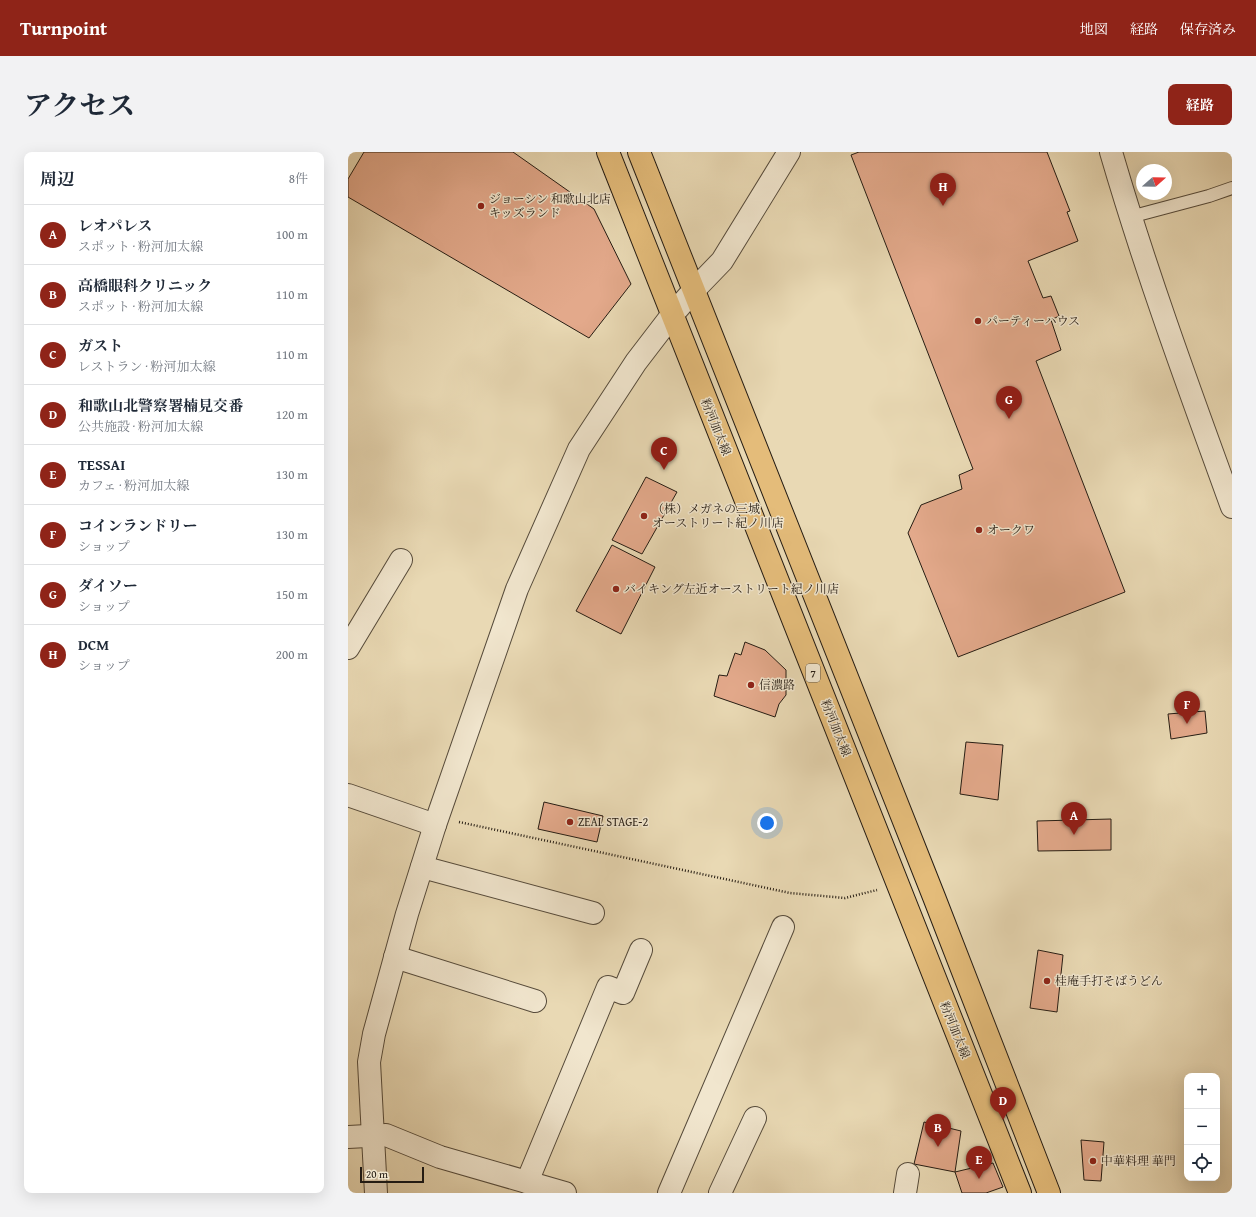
<!DOCTYPE html>
<html lang="ja">
<head>
<meta charset="utf-8">
<style>
  :root { --surface:#fff; --page:#f2f2f3; --text:#1f2937; --muted:#747a83; --line:#e0e1e3; --accent:#8f2418 }
  body { margin:0; font-family:"Gentium Book Plus","Noto Serif JP",serif; background:var(--page); color:var(--text) }
  .controls { position:absolute; right:12px; bottom:12px; display:grid; overflow:hidden; border-radius:8px; box-shadow:0 4px 16px #0002 }
  .controls button { width:36px; height:36px; display:grid; place-items:center; padding:0; border:0; border-bottom:1px solid var(--line); background:var(--surface); color:var(--text); font:20px sans-serif }
  .compass { position:absolute; left:788px; top:12px; width:36px; height:36px; border-radius:50%; background:var(--surface); box-shadow:0 4px 16px #0002; rotate:70deg }
  .scale { position:absolute; left:12px; bottom:10px; width:64px; box-sizing:border-box; padding-left:4px; border:2px solid #251c13; border-top:0; font-size:11px; line-height:14px; white-space:nowrap; color:#251c13; -webkit-text-stroke:3px #f1e6ce; paint-order:stroke }
  .you { position:absolute; left:419px; top:671px; width:14px; height:14px; margin:-10px; border:3px solid #fff; border-radius:50%; background:#1a73e8; box-shadow:0 0 0 6px #1a73e833 }
  .badge { display:grid; place-items:center; width:26px; height:26px; border-radius:50%; background:var(--accent); color:#fff; font-size:13px; font-weight:700 }
  .pin { position:absolute; translate:-50% -33px; filter:drop-shadow(0 1px 2px #0008) }
  .pin::after { content:''; position:absolute; top:21px; width:14px; height:12px; background:inherit; clip-path:polygon(0 0,100% 0,50% 100%) }
  .list { margin:0; padding:0; list-style:none }
  h2 { display:flex; justify-content:space-between; align-items:center; height:52px; margin:0; padding:0 16px; font-size:17px }
  h2 small { font-size:13px; font-weight:400; color:var(--muted) }
  .list li { display:grid; grid-template-columns:26px 1fr auto; gap:12px; align-items:center; box-sizing:border-box; height:60px; padding:0 16px; border-top:1px solid var(--line) }
  .list b { display:block; font-size:15px; white-space:nowrap }
  .list p { margin:0; font-size:13px; white-space:nowrap; color:var(--muted) }
  .list em { font-size:13px; font-style:normal; color:var(--muted) }
  .icon { flex:none; width:22px; height:22px; fill:none; stroke:currentColor; stroke-width:2; stroke-linecap:round; stroke-linejoin:round }
  .map { position:relative; flex:none; width:884px; height:1041px; overflow:hidden; border-radius:8px }
  header { display:flex; align-items:center; gap:24px; box-sizing:border-box; height:56px; padding:0 20px; background:var(--accent); color:#fff }
  header strong { font-size:19px }
  nav { display:flex; gap:22px; margin-inline-start:auto; font-size:14px }
  .intro { display:flex; align-items:center; justify-content:space-between; box-sizing:border-box; height:96px; padding:0 24px }
  h1 { margin:0; font-size:28px }
  .button { padding:10px 18px; border-radius:8px; background:var(--accent); color:#fff; font-size:14px; font-weight:700 }
  main { display:flex; gap:24px; padding:0 24px }
  aside { flex:1; background:var(--surface); border-radius:8px; box-shadow:0 4px 16px #0002 }
  .map>svg:first-child { display:block }
  .building { fill:#e3a98b; stroke:#251c13 }
  .lines { fill:none; stroke-linecap:round; stroke-linejoin:round }
  .service-casing { stroke:#564b3b; stroke-width:14 }
  .minor-casing { stroke:#564b3b; stroke-width:24 }
  .tertiary-casing { stroke:#564b3b; stroke-width:24 }
  .primary-casing { stroke:#251c13; stroke-width:24 }
  .path { stroke:#251c13; stroke-width:2.5; stroke-dasharray:1 2; stroke-linecap:butt }
  .service { stroke:#f1e6ce; stroke-width:12 }
  .minor { stroke:#f1e6ce; stroke-width:22 }
  .tertiary { stroke:#f1e6ce; stroke-width:22 }
  .primary { stroke:#e4bc7a; stroke-width:22 }
  .poi-dot { fill:#8f2418; stroke:#f1e6ce; stroke-width:1.5 }
  .labels { text-anchor:middle; stroke-width:3; stroke-linejoin:round; paint-order:stroke }
  .shield { fill:#f1e6ce; stroke:#62594b; stroke-width:1 }
  .shield-label { font-size:11px; font-weight:bold; fill:#251c13 }
  .poi-label { font-size:12px; fill:#251c13; stroke:#f1e6ce; text-anchor:start }
  .street-label { font-size:12px; fill:#251c13; stroke:#f1e6ce }
</style>
</head>
<body>
<header>
<strong>Turnpoint</strong>
<nav><a>地図</a><a>経路</a><a>保存済み</a></nav>
</header>
<div class="intro"><h1>アクセス</h1><a class="button">経路</a></div>
<main>
<aside>
<h2>周辺<small>8件</small></h2>
<ul class="list">
<li><span class="badge">A</span><div><b>レオパレス</b><p>スポット · 粉河加太線</p></div><em>100 m</em></li>
<li><span class="badge">B</span><div><b>高橋眼科クリニック</b><p>スポット · 粉河加太線</p></div><em>110 m</em></li>
<li><span class="badge">C</span><div><b>ガスト</b><p>レストラン · 粉河加太線</p></div><em>110 m</em></li>
<li><span class="badge">D</span><div><b>和歌山北警察署楠見交番</b><p>公共施設 · 粉河加太線</p></div><em>120 m</em></li>
<li><span class="badge">E</span><div><b>TESSAI</b><p>カフェ · 粉河加太線</p></div><em>130 m</em></li>
<li><span class="badge">F</span><div><b>コインランドリー</b><p>ショップ</p></div><em>130 m</em></li>
<li><span class="badge">G</span><div><b>ダイソー</b><p>ショップ</p></div><em>150 m</em></li>
<li><span class="badge">H</span><div><b>DCM</b><p>ショップ</p></div><em>200 m</em></li>
</ul>
</aside>
<div class="map">
<svg width="884" height="1041" viewBox="0 0 884 1041">
  <rect width="100%" height="100%" fill="#e9d9b4"/>
  <filter id="stains"><feTurbulence type="fractalNoise" baseFrequency=".005" numOctaves="4"/><feColorMatrix values="0 0 0 0 .2 0 0 0 0 .09 0 0 0 0 .02 0 0 0 .5 -.17"/></filter>
  <radialGradient id="worn" r=".72"><stop offset=".6" stop-color="#630" stop-opacity="0"/><stop offset="1" stop-color="#630" stop-opacity=".3"/></radialGradient>
  <!-- building -->
  <g class="building">
    <polygon points="16,0 165,0 246,57 283,132 241,186 0,45 0,27"/>
    <polygon points="511,0 699,0 722,59 719,60 730,89 680,109 695,146 703,144 711,164 703,168 713,198 688,209 777,440 610,505 560,381 573,353 614,337 611,323 625,317 503,3"/>
    <polygon points="298,325 329,340 294,402 264,388"/>
    <polygon points="264,393 307,415 273,482 228,459"/>
    <polygon points="397,490 417,498 438,518 438,543 431,552 427,565 366,544 371,523 379,524 387,501 393,503"/>
    <polygon points="857,559 859,581 823,587 820,562"/>
    <polygon points="618,590 655,593 650,648 612,642"/>
    <polygon points="196,650 255,664 249,690 190,677"/>
    <polygon points="763,667 763,698 690,699 689,669"/>
    <polygon points="690,798 715,803 709,860 682,856"/>
    <polygon points="576,970 613,979 607,1020 566,1012"/>
    <polygon points="733,988 756,990 753,1029 736,1028"/>
    <polygon points="645,1011 655,1035 638,1041 614,1041 607,1020"/>
  </g>
  <g class="lines">
    <!-- service casing -->
    <g class="service-casing">
      <polyline id="service" points="782,65 861,44 884,36"/>
    </g>
    <!-- minor casing -->
    <g class="minor-casing">
      <g id="minor">
        <polyline points="0,496 53,408"/>
        <polyline points="0,643 87,673"/>
        <polyline points="74,715 245,761"/>
        <polyline points="47,805 187,849"/>
        <polyline points="0,985 38,983 92,1005 217,1041"/>
        <polyline points="179,1030 260,835 275,841 293,798"/>
        <polyline points="28,1041 21,910 26,882 59,762 87,673 169,437 231,297 288,210 324,163"/>
        <polyline points="321,1041 435,775"/>
        <polyline points="372,1041 407,966"/>
        <polyline points="557,1041 560,1022"/>
      </g>
    </g>
    <!-- tertiary casing -->
    <g class="tertiary-casing">
      <g id="tertiary">
        <path d="M763,0C798,120 841,237 884,355"/>
        <polyline points="324,163 346,138 374,109 441,0"/>
      </g>
    </g>
    <!-- primary casing -->
    <g class="primary-casing">
      <g id="primary">
        <polyline points="260,0 672,1041"/>
        <polyline points="291,0 586,745 701,1041"/>
      </g>
    </g>
    <!-- path -->
    <polyline class="path" points="111,670 442,741 497,746 529,738"/>
    <!-- service -->
    <use href="#service" class="service"/>
    <!-- minor -->
    <use href="#minor" class="minor"/>
    <!-- tertiary -->
    <use href="#tertiary" class="tertiary"/>
    <!-- primary -->
    <use href="#primary" class="primary"/>
  </g>
  <!-- markers -->
  <g class="poi-dot">
    <circle cx="133" cy="54" r="4"/>
    <circle cx="630" cy="169" r="4"/>
    <circle cx="296" cy="364" r="4"/>
    <circle cx="631" cy="378" r="4"/>
    <circle cx="268" cy="437" r="4"/>
    <circle cx="403" cy="533" r="4"/>
    <circle cx="222" cy="670" r="4"/>
    <circle cx="699" cy="829" r="4"/>
    <circle cx="745" cy="1009" r="4"/>
  </g>
  <g class="labels">
    <!-- shield labels -->
    <rect class="shield" x="458" y="512" width="14" height="18" rx="3"/>
    <g class="shield-label">
      <text x="465" y="525">7</text>
    </g>
    <!-- poi labels -->
    <g class="poi-label">
      <text x="141" y="51">ジョーシン 和歌山北店<tspan x="141" dy="14">キッズランド</tspan></text>
      <text x="638" y="173">パーティーハウス</text>
      <text x="304" y="361">（株）メガネの三城<tspan x="304" dy="14">オーストリート紀ノ川店</tspan></text>
      <text x="639" y="382">オークワ</text>
      <text x="276" y="441">バイキング左近オーストリート紀ノ川店</text>
      <text x="411" y="537">信濃路</text>
      <text x="230" y="674">ZEAL STAGE-2</text>
      <text x="707" y="833">桂庵手打そばうどん</text>
      <text x="753" y="1013">中華料理 華門</text>
    </g>
    <!-- street labels -->
    <g class="street-label">
      <text transform="translate(368 275) rotate(68)" y="4">粉河加太線</text>
      <text transform="translate(488 576) rotate(68)" y="4">粉河加太線</text>
      <text transform="translate(607 878) rotate(68)" y="4">粉河加太線</text>
    </g>
  </g>
  <rect width="100%" height="100%" filter="url(#stains)"/>
  <rect width="100%" height="100%" fill="url(#worn)"/>
</svg>
<div class="controls">
<button>+</button>
<button>−</button>
<button><svg class="icon" aria-label="locate" viewBox="0 0 24 24"><circle cx="12" cy="12" r="6"/><path d="M12 2v4M12 18v4M2 12h4M18 12h4"/></svg></button>
</div>
<svg class="compass" viewBox="-18 -18 36 36"><path d="M0-13l5 13h-10z" fill="#e53935"/><path d="M0 13l5-13h-10z" fill="#747a83"/></svg>
<div class="scale">20 m</div>
<div class="you"></div>
<div class="pin badge" style="left:726px;top:683px">A</div>
<div class="pin badge" style="left:590px;top:995px">B</div>
<div class="pin badge" style="left:316px;top:318px">C</div>
<div class="pin badge" style="left:655px;top:968px">D</div>
<div class="pin badge" style="left:631px;top:1027px">E</div>
<div class="pin badge" style="left:839px;top:572px">F</div>
<div class="pin badge" style="left:661px;top:267px">G</div>
<div class="pin badge" style="left:595px;top:54px">H</div>
</div>
</main>
</body>
</html>
